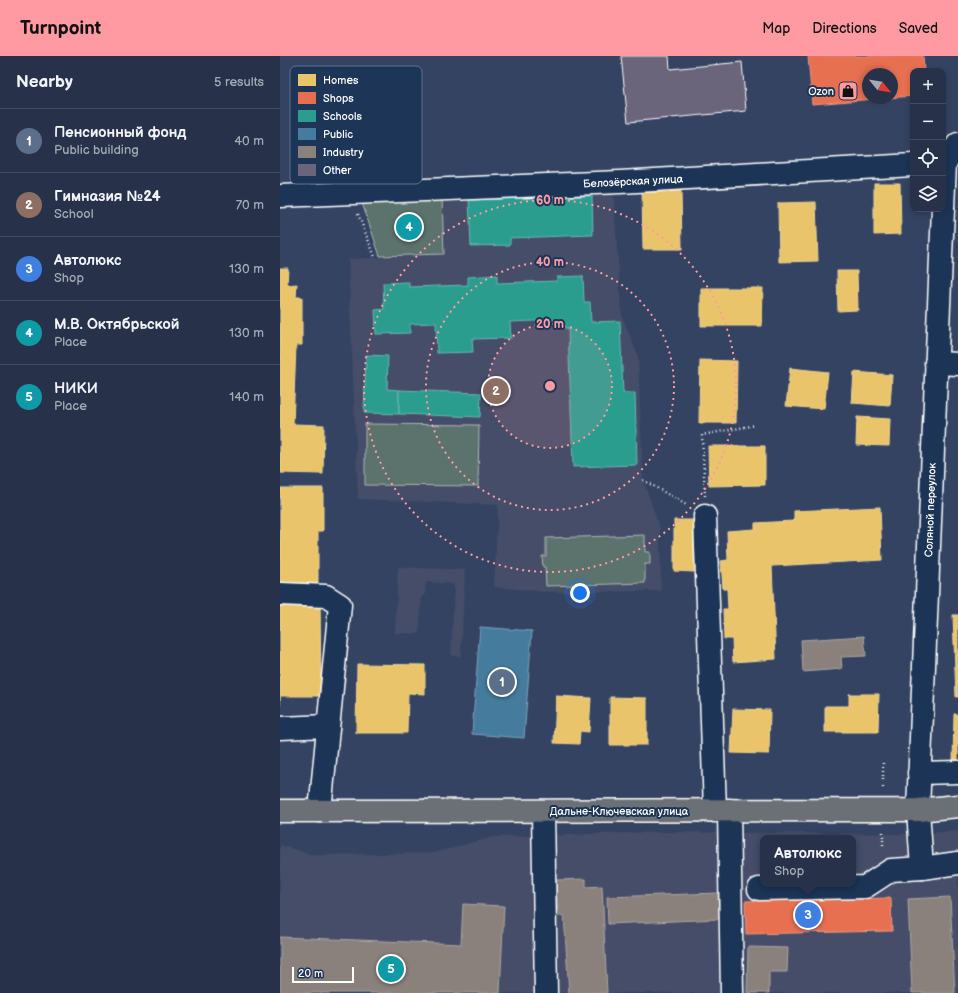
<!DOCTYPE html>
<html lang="en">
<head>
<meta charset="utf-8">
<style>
  :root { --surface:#27324a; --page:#2f3a51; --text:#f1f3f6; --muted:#a4aab5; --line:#434d62; --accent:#ff9aa2 }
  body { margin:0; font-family:"Balsamiq Sans",sans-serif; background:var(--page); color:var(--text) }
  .controls { position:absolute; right:12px; top:12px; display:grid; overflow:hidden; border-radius:8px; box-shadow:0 2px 6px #0003 }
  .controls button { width:36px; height:36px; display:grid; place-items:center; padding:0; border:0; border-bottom:1px solid var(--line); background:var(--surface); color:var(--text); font:20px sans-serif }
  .compass { position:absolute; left:582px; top:12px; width:36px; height:36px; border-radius:50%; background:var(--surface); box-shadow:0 2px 6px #0003; rotate:120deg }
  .scale { position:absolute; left:12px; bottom:10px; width:62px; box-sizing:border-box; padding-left:4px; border:2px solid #fff; border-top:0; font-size:11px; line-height:14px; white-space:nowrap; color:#fff; -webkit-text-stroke:3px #1d3557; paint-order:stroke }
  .you { position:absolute; left:300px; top:537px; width:14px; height:14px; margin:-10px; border:3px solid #fff; border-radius:50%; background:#1a73e8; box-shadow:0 0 0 6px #1a73e833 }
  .badge { display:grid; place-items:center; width:26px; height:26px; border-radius:50%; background:var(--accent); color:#fff; font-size:13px; font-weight:700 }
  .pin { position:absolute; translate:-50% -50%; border:2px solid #fff; box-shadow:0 1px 4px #0006 }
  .popup { position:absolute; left:480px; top:779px; width:96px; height:52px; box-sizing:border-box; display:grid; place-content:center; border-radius:8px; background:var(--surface); filter:drop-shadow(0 1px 3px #0005); font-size:13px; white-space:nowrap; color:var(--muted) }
  .popup b { font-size:15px; color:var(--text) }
  .popup::after { content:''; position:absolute; left:50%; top:100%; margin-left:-8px; border:8px solid transparent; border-top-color:var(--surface) }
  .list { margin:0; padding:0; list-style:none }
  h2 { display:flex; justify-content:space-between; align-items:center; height:52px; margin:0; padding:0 16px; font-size:17px }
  h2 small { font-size:13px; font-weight:400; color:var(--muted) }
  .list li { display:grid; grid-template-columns:26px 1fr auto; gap:12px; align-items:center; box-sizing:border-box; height:64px; padding:0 16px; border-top:1px solid var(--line) }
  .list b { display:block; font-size:15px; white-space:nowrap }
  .list p { margin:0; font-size:13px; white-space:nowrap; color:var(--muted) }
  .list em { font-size:13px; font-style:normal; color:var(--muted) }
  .icon { flex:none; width:22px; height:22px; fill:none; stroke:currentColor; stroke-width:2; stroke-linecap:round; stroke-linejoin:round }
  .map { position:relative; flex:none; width:678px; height:937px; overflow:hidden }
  header { display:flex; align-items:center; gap:24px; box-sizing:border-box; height:56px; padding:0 20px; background:var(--accent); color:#111 }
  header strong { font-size:19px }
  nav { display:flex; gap:22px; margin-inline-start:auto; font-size:14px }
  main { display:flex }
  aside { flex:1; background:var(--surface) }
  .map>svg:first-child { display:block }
  .built { fill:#444d69; fill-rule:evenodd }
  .green { fill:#5c726d; stroke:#aeb8b6 }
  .homes { fill:#e9c46a; stroke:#f0d697 }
  .shops { fill:#e76f51; stroke:#ee9a85; fill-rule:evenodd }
  .schools { fill:#2a9d8f; stroke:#6abab1 }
  .public { fill:#457b9d; stroke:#7da3ba }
  .industry { fill:#8a817c; stroke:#ada7a3 }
  .building { fill:#6a657a; stroke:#fff }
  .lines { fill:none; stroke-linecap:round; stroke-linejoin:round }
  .minor-casing { stroke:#fff; stroke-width:25 }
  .major-casing { stroke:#fff; stroke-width:25 }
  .path { stroke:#fff; stroke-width:2.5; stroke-dasharray:1 3; stroke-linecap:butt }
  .minor { stroke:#1d3557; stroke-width:22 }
  .major { stroke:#6a7074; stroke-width:22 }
  .ring { fill:none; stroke:#ff9aa2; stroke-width:2; stroke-dasharray:2 4 }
  .labels { text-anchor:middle; stroke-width:4; stroke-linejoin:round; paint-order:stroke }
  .poi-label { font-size:11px; fill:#fff; stroke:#1d3557; text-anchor:end }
  .street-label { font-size:11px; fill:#fff; stroke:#1d3557 }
  .key { fill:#1d3557; stroke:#617289; stroke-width:1 }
  .key-label { font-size:11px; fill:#fff }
  .centre { fill:#ff9aa2; stroke:#1d3557; stroke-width:2 }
  .ring-label { font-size:12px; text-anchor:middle; font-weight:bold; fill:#ff9aa2; stroke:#1d3557; stroke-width:4; stroke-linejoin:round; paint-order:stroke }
</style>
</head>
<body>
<header>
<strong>Turnpoint</strong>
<nav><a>Map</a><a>Directions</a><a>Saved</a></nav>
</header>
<main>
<aside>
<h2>Nearby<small>5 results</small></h2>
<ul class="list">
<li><span class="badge" style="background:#5c6f8a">1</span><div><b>Пенсионный фонд</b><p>Public building</p></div><em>40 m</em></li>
<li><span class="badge" style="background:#8d6e63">2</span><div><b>Гимназия №24</b><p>School</p></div><em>70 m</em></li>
<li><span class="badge" style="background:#3f7fe0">3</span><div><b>Автолюкс</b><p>Shop</p></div><em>130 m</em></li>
<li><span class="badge" style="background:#0f9aa8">4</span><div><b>М.В. Октябрьской</b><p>Place</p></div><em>130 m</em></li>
<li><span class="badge" style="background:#0f9aa8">5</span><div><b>НИКИ</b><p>Place</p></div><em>140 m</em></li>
</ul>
</aside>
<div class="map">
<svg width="678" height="937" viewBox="0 0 678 937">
  <rect width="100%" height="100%" fill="#344362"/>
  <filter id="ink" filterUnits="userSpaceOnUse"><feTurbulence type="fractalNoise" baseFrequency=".025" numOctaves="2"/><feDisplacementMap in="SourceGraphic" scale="8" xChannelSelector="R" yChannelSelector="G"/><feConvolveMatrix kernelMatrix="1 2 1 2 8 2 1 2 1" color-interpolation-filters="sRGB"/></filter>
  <g filter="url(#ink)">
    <!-- built -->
    <g class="built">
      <polygon points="333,134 342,260 358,300 363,424 380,472 381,535 267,536 214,531 218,449 78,443 68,203 163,198 162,143"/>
      <polygon points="118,511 185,514 181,600 171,600 174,528 146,526 145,540 142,540 139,578 115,577"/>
      <path d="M678,775V937H0V789L33,799L154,797L213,781L381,776L626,778ZM483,782H573V828H483Z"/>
    </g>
    <!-- green -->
    <g class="green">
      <polygon points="162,143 164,198 100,200 82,147"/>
      <polygon points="85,368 199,369 198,430 85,429"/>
      <polygon points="365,479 365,496 370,496 370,508 365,508 365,527 266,530 265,511 263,511 262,500 266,500 266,482"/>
    </g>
    <!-- homes -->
    <g class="homes">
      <polygon points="594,127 620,127 621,178 594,179"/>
      <polygon points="362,134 401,134 402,193 363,193"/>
      <polygon points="536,146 538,205 499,206 498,147"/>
      <polygon points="0,212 8,212 7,229 17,228 16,241 22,241 22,289 16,289 13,368 44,369 43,418 0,417"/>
      <polygon points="557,215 577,215 578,254 558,255"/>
      <polygon points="421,232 483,232 482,270 421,270"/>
      <polygon points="420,304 457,305 456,367 419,367"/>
      <polygon points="510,312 548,316 544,353 506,350"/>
      <polygon points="574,316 612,319 610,350 572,347"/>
      <polygon points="577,361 610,363 609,390 576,389"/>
      <polygon points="428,390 485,390 485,429 429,430"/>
      <polygon points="0,432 43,432 43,475 38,475 38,530 0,530"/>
      <polygon points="600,451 602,504 492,510 496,603 453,606 452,583 444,583 443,553 448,553 447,533 443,533 441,505 448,504 447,475 475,473 475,467 514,465 514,455"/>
      <polygon points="394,464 414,464 414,516 394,515"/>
      <polygon points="0,541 40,541 41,640 0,640 0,664"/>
      <polygon points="673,559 678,559 678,641 676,641"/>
      <polygon points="77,608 145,609 145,638 128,637 127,677 76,677"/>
      <polygon points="569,638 599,638 598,676 545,676 545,650 569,650"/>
      <polygon points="276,640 311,642 309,676 300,675 299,688 274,687"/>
      <polygon points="330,641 367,642 367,689 330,689"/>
      <polygon points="453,653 490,654 489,698 451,697"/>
      <polygon points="674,658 678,658 678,706 673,706"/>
    </g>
    <!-- shops -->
    <g class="shops">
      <path d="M528,0H643L644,15H633V40L532,48ZM588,18H612V42H588Z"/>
      <polygon points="611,842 612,875 466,878 465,845"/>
    </g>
    <!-- schools -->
    <g class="schools">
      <polygon points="312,140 313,179 230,182 230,189 191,190 189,144"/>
      <polygon points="217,219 217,227 277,225 277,221 303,220 304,246 310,246 311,266 340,265 343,337 355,337 357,409 293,411 288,272 278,272 278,264 230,266 231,282 192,283 193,296 157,297 156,267 130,268 130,277 96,278 95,254 104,253 103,227 129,226 129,231 188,229 188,221"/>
      <polygon points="86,299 108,300 107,333 119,334 119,358 84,357"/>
      <polygon points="119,334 201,337 200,361 119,358"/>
    </g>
    <!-- public -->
    <polygon class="public" points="200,571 252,575 244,682 192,678"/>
    <!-- industry -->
    <g class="industry">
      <polygon points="584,580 586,600 561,601 562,613 523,616 521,584"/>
      <polygon points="306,823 306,831 322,830 327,937 289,937 284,860 278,860 276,824"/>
      <polygon points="438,837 439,863 328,868 327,841"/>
      <polygon points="670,841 675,937 632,937 628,843"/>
      <polygon points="183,848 224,850 220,937 0,937 0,881 181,888"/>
      <polygon points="468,891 508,892 507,916 489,916 489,937 467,937"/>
    </g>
    <!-- building -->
    <polygon class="building" points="341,0 389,0 390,13 462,6 466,55 348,66"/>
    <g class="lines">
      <!-- minor casing -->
      <g class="minor-casing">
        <g id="minor">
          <polyline points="0,140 340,126 633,109"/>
          <polyline points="663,152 665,107 678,88"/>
          <polyline points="656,307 678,308"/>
          <polyline points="425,460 435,755"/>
          <polyline points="0,538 46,540 60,549 40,755"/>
          <polyline points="0,672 48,670"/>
          <polyline points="639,717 678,716"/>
          <polyline points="449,754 452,937"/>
          <polyline points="263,756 266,937"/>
          <polyline points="642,812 678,807"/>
          <polyline points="479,833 585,831 611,814 642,812 638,754 663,153"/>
        </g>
      </g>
      <!-- major casing -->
      <g class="major-casing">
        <polyline id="major" points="0,755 638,754 678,750"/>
      </g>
      <!-- path -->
      <g class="path">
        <polyline points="78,158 95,201"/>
        <polyline points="363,424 408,450"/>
        <polyline points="425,440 422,379 476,369"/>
        <polyline points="603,707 603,734"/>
        <polyline points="603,789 603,775"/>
      </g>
      <!-- minor -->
      <use href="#minor" class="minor"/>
      <!-- major -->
      <use href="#major" class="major"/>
    </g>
  </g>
  <!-- distance rings -->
  <circle cx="270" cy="330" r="62" fill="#ff9aa2" fill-opacity=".12"/>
  <g class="ring">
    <circle cx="270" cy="330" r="62"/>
    <circle cx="270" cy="330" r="124"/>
    <circle cx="270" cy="330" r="186"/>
  </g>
  <!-- icons -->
  <defs>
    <g id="shop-square" transform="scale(1)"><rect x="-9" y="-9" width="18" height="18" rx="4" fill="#ff9aa2" stroke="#1d3557"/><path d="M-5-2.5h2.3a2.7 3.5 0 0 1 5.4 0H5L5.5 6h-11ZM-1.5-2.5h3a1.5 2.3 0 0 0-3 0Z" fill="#111"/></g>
  </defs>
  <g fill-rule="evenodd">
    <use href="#shop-square" x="568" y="35"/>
  </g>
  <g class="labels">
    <!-- poi labels -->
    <g class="poi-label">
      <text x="554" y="39">Ozon</text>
    </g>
    <!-- street labels -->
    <g class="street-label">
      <text transform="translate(353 125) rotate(-3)" y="4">Белозёрская улица</text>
      <text transform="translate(650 454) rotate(-88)" y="4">Соляной переулок</text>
      <text x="339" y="759">Дальне-Ключевская улица</text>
    </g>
  </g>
  <!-- legend -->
  <rect x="10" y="10" width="132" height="118" rx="6" class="key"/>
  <rect x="18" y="18" width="18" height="12" fill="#e9c46a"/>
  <rect x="18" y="36" width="18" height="12" fill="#e76f51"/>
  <rect x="18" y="54" width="18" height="12" fill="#2a9d8f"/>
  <rect x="18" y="72" width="18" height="12" fill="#457b9d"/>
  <rect x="18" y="90" width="18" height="12" fill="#8a817c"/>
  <rect x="18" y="108" width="18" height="12" fill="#6a657a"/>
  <g class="key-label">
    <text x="43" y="28">Homes</text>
    <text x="43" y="46">Shops</text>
    <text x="43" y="64">Schools</text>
    <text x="43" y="82">Public</text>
    <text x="43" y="100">Industry</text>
    <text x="43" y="118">Other</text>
  </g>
  <circle cx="270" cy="330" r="6" class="centre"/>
  <g class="ring-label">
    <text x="270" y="148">60 m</text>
    <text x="270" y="210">40 m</text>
    <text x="270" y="272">20 m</text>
  </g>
</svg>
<div class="controls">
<button>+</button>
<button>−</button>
<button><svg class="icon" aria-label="locate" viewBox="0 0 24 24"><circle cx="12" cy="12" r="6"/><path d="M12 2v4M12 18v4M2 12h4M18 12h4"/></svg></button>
<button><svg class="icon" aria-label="layers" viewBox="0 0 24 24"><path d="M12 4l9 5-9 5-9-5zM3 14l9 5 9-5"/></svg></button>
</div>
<svg class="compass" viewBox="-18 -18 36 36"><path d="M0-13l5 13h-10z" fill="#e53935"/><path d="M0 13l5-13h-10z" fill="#a4aab5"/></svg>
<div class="scale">20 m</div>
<div class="you"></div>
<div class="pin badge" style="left:222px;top:626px;background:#5c6f8a">1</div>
<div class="pin badge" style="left:216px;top:335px;background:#8d6e63">2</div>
<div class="pin badge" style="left:528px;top:859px;background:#3f7fe0">3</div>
<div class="popup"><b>Автолюкс</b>Shop</div>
<div class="pin badge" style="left:129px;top:171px;background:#0f9aa8">4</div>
<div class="pin badge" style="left:111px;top:913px;background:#0f9aa8">5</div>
</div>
</main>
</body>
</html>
